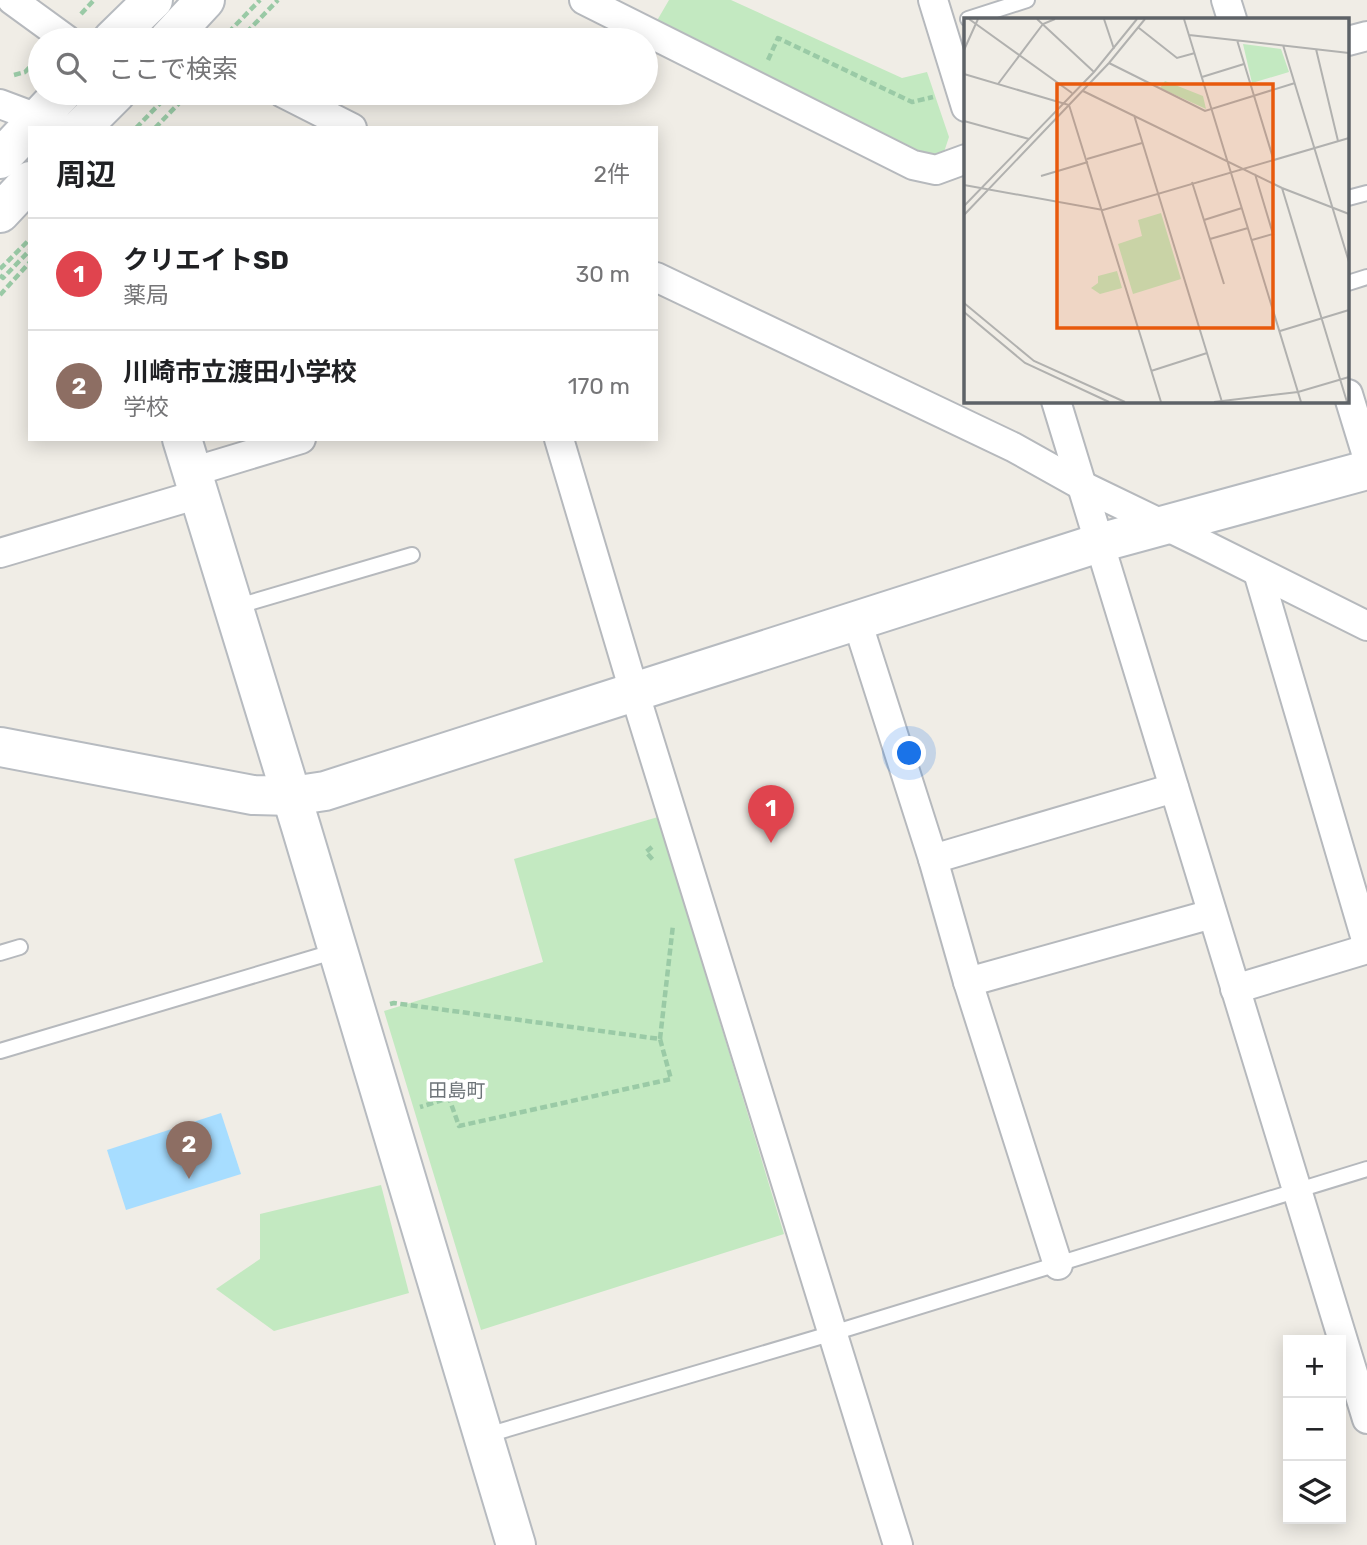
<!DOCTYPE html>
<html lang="ja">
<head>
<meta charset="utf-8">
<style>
  :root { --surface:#fff; --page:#f2f2f2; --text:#202124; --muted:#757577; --line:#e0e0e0; --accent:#db2777 }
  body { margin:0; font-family:Rubik,"Noto Sans JP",sans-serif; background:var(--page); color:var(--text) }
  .controls { position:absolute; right:21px; bottom:21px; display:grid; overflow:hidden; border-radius:0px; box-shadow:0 4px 18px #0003 }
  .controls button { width:63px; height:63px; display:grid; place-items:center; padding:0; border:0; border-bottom:2px solid var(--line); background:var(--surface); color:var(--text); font:35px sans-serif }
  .you { position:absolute; left:910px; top:754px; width:24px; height:24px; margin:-18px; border:5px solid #fff; border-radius:50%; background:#1a73e8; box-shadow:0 0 0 10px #1a73e833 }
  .badge { display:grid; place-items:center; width:46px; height:46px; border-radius:50%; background:var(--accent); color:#fff; font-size:23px; font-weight:700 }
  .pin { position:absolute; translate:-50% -58px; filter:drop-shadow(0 2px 4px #0008) }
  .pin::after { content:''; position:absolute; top:37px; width:24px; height:21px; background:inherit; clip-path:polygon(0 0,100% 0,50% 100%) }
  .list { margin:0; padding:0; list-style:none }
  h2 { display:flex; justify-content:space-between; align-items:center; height:91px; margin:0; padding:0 28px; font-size:30px }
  h2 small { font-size:23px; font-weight:400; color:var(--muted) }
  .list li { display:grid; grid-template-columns:46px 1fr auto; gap:21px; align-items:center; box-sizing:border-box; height:112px; padding:0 28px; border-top:2px solid var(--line) }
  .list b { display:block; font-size:26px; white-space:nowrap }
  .list p { margin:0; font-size:23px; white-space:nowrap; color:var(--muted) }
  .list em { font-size:23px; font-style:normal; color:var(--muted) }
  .icon { flex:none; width:38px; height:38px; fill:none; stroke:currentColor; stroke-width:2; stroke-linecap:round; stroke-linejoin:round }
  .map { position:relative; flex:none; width:1367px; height:1545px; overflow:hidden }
  .search { position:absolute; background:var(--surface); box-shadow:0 4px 18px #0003; left:28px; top:28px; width:630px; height:77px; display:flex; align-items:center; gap:18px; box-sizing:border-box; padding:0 24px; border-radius:38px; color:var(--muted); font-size:26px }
  .panel { position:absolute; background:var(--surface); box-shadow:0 4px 18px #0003; left:28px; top:126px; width:630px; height:315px; border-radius:0px }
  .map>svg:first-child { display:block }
  .green { fill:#c3e9c1 }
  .water { fill:#a7ddff }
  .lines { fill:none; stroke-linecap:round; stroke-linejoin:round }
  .lane-casing { stroke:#b6b9bd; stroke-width:18 }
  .street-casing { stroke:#b6b9bd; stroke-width:32 }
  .secondary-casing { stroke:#b7bbc0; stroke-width:42 }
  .path { stroke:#9acaa6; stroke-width:4.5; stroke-dasharray:7 3.5; stroke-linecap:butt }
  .lane { stroke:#fff; stroke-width:14 }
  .street { stroke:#fff; stroke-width:28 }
  .secondary { stroke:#fff; stroke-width:38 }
  .labels { text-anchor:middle; stroke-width:7; stroke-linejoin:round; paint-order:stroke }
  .neighbourhood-label { font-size:19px; fill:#6e7479; stroke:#fff }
  .inset-road { fill:none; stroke:#b1b1af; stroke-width:2 }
  .view { fill:#e8590c; fill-opacity:0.15; stroke:#e8590c; stroke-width:3.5 }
  .inset-edge { fill:none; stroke:#5d6267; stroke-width:3.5 }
</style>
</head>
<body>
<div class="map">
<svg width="1367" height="1545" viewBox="0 0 1367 1545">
  <rect width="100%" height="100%" fill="#f0ede6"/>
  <!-- green -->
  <g class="green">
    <polygon points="669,0 731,0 902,78 927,72 949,137 943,155 925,158 655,24"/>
    <polygon points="658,817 784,1234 481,1330 384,1011 543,962 514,859"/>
    <polygon points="381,1185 409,1293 274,1331 216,1289 260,1259 260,1214"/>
  </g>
  <!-- water -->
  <polygon class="water" points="221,1113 241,1174 126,1210 107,1150"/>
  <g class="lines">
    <!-- lane casing -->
    <g class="lane-casing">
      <g id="lane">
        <polyline points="968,19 1027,0"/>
        <polyline points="1348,198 1367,193"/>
        <polyline points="1348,283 1367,277"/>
        <polyline points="235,607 412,555"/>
        <polyline points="0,953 20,947"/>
        <polyline points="0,1051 336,951"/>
        <polyline points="484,1436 833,1333 1367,1169"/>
      </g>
    </g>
    <!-- street casing -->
    <g class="street-casing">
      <g id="street">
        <polyline points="12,0 67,40"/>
        <polyline points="584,0 913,165 936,170 966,159"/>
        <polyline points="933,0 966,107"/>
        <polyline points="1226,0 1232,19"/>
        <polyline points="1348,41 1367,36"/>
        <polyline points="283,93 352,128"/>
        <polyline points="0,104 64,128"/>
        <polyline points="656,277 1013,447 1081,485 1203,544 1367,626"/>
        <polyline points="1348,394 1367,456"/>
        <polyline points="1056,401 1367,1419"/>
        <polyline points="559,439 634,691 898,1545"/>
        <polyline points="192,472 301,439"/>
        <polyline points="0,553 199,494"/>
        <polyline points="1258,572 1367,943"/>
        <polyline points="857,621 933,859 968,982 1058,1265"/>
        <polyline points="933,859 1174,788"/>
        <polyline points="968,982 1212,914"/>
        <polyline points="1235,989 1367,949"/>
      </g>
    </g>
    <!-- secondary casing -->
    <g class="secondary-casing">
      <g id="secondary">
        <polyline points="112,40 153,0"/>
        <polyline points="168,40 205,0"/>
        <polyline points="81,128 116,93"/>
        <polyline points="0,159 62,93"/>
        <polyline points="0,213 30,181"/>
        <polyline points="182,439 301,827 516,1545"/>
        <polyline points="0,747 253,795 292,796 325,791 1099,543 1367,470"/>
      </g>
    </g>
    <!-- path -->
    <g class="path">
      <polyline points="81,14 94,0"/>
      <polyline points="221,40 260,0"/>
      <polyline points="239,40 278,0"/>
      <polyline points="768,60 778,38 912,102 933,97"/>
      <polyline points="14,75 25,72 40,57"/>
      <polyline points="136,128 170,93"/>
      <polyline points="155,128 189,93"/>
      <polyline points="0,269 30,239"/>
      <polyline points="0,275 3,278 30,250"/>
      <polyline points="0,295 30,262"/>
      <polyline points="652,847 646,852 654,861"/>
      <polyline points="390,1004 394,1003 660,1039 671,1079 459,1126 449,1098 420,1107"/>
      <polyline points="660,1039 673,925"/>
    </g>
    <!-- lane -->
    <use href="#lane" class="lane"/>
    <!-- street -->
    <use href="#street" class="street"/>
    <!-- secondary -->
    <use href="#secondary" class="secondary"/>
  </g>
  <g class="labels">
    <!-- neighbourhood labels -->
    <g class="neighbourhood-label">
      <text x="457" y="1097">田島町</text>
    </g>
  </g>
  <!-- overview -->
  <g transform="translate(964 18)">
    <rect width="385" height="385" fill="#f0ede6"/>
    <path d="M279,26L317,31L325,54L288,65ZM201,63L239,78L242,91L196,70ZM197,195L217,261L169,276L154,226L178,218L174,202ZM153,253L158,270L136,276L127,270L134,265V258Z" fill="#c3e9c1"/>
    <path class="inset-road" d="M5,1L108,75M73,1L130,54M140,1L150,31M220,1L337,384M175,10L213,40L231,35M225,17L385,35M273,22L309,140M319,27L385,244M352,31L374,123M0,32L14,1M145,45L241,93L331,65M0,56L105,87L197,384M238,59L280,46M34,66L79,6L91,1M119,73L318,170L385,196M170,97L258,384M0,103L65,121M123,141L178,125M77,158L124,144M228,164L260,266M0,167L139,192L385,120M318,170L383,384M0,188L130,54L173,1M0,197L145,45L181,1M240,202L278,190M246,221L284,210M288,222L309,216L291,156M0,285L70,343L161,384M0,294L61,345L145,384M316,313L385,292M187,353L243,335M250,384L334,374L385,359"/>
    <path class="view" d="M93,66H309V310H93Z"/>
    <rect width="385" height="385" class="inset-edge"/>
  </g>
</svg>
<div class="controls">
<button>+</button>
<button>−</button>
<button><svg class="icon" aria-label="layers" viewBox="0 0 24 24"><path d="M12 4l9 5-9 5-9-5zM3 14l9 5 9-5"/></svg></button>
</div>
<div class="you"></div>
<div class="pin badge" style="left:771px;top:843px;background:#e0444e">1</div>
<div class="pin badge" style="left:189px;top:1179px;background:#8d6e63">2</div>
<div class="search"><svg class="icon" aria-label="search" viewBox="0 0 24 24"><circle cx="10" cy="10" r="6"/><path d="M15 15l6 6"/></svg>ここで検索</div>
<section class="panel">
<h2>周辺<small>2件</small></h2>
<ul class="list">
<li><span class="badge" style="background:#e0444e">1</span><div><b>クリエイトSD</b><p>薬局</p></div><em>30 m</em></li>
<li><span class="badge" style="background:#8d6e63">2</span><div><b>川崎市立渡田小学校</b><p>学校</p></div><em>170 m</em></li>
</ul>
</section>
</div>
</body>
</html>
